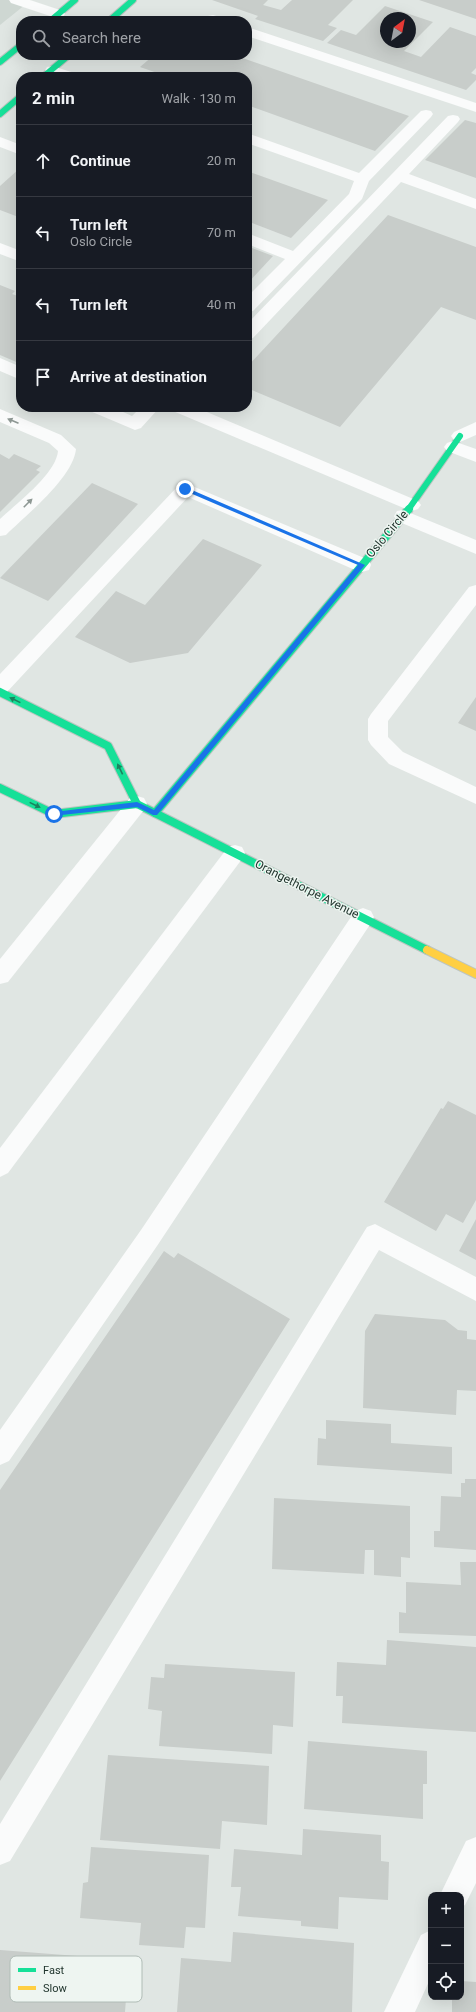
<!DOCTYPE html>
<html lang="en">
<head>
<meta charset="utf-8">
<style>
  :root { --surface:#171b24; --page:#242831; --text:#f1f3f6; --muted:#9ea1a6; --line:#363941 }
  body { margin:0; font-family:Roboto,sans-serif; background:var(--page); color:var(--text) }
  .controls { position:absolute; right:12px; bottom:12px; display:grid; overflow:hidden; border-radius:8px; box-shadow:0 4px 16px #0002 }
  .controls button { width:36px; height:36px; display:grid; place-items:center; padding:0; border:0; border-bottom:1px solid var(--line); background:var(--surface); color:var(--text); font:20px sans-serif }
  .compass { position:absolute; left:380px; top:12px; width:36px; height:36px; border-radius:50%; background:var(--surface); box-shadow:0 4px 16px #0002; rotate:32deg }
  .stop { position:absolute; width:12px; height:12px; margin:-9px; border:3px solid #1a73e8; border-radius:50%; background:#fff }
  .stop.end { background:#1a73e8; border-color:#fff; box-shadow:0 1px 4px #0008 }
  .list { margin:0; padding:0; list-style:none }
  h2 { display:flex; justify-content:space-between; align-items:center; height:52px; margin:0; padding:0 16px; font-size:17px }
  h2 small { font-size:13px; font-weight:400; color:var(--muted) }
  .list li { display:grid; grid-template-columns:26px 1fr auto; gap:12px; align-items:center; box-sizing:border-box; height:72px; padding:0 16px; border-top:1px solid var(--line) }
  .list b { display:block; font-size:15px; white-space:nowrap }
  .list p { margin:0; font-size:13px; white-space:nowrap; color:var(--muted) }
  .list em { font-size:13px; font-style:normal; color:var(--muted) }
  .icon { flex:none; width:22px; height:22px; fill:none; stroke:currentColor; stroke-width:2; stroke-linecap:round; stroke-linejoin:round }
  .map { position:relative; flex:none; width:476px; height:2012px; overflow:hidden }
  .search { position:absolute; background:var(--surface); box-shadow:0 4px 16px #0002; left:16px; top:16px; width:236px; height:44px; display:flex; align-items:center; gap:10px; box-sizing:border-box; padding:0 14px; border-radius:16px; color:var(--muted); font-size:15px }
  .panel { position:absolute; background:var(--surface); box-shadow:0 4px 16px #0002; left:16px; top:72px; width:236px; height:340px; border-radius:16px }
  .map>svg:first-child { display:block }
  .built { fill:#ced7d2 }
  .building { fill:#c8cdca; fill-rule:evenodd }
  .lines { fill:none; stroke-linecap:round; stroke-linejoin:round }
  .fast-far1-casing { stroke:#bdc5c1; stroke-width:8 }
  .fast-casing { stroke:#bdc5c1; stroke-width:10 }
  .slow-casing { stroke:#bdc5c1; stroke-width:10 }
  .lane { fill:#fafbfb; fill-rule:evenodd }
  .fast-far1 { stroke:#16e098; stroke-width:6 }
  .fast { stroke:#16e098; stroke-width:8 }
  .slow { stroke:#ffcf43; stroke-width:8 }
  .oneway { fill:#8e9894 }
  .oneway2 { fill:#1c825e }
  .route { fill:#1a73e8 }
  .labels { text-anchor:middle; stroke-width:3; stroke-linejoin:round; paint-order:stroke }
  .street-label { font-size:12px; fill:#21362e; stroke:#eef5f1 }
  .key { fill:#eef5f1; stroke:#b0bcb6; stroke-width:1 }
  .key-label { font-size:11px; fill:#21362e }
</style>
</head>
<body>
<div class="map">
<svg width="476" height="2012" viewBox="0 0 476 2012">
  <rect width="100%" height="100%" fill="#e0e6e3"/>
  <!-- built -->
  <polygon class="built" points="0,0 31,0 0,25"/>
  <!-- building -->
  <g class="building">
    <polygon points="212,0 268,0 263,5 281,10 292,0 353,0 328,25 337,28 323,41 255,19 258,16"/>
    <polygon points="419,0 476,0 476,19"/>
    <path d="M385,6L433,22L404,51L421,57L450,27L476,36V68L471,73L476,75V80L466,90L327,43L341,30L356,35ZM386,18H410V42H386Z"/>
    <polygon points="154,55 234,55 409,116 375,151 247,105 247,77 169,77 140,67"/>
    <polygon points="465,120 476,123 476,178 425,160"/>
    <polygon points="19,169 21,170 21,218 0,210 0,186"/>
    <polygon points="247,171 328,200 291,238 247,221"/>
    <polygon points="388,215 476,247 476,320 441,307 340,427 247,388 247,367"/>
    <polygon points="247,246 273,256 247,284"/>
    <polygon points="0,285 15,291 12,294 21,297 21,364 0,355"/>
    <polygon points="0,454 9,459 14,454 41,466 36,470 40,472 0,512"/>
    <polygon points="92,483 138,504 48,601 0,578"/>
    <polygon points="203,539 262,565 188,653 130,663 75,637 116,591 145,605"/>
    <polygon points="476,697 476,731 458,723"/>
    <polygon points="448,1101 476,1115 476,1200 463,1223 446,1214 436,1231 384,1202 441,1108 443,1109"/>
    <polygon points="476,1219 476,1260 459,1251"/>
    <polygon points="164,1251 174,1258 178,1253 290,1319 0,1781 0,1490"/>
    <polygon points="375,1314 445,1320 458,1330 467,1331 467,1339 476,1340 476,1391 457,1390 456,1415 363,1408 365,1331"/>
    <polygon points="326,1420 391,1424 391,1443 452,1447 452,1474 317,1465 318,1438 326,1439"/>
    <polygon points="465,1479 476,1479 476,1550 434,1547 434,1531 440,1531 441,1496 461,1497 461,1483 465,1483"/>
    <polygon points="274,1498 410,1506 410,1558 401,1557 401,1577 374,1575 374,1550 365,1550 364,1574 272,1569"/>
    <polygon points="460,1562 476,1562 476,1636 399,1633 399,1612 406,1613 406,1582 461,1585"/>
    <polygon points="387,1640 476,1647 476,1732 342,1723 343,1696 336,1696 337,1662 386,1665"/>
    <polygon points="165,1664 295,1672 293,1727 273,1725 272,1754 159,1746 162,1711 148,1709 151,1677 164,1678"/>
    <polygon points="308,1741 427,1751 427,1784 423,1784 423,1819 304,1809"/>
    <polygon points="108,1755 269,1766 267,1825 222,1821 220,1849 100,1840"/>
    <polygon points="303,1829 381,1835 381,1861 389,1862 388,1900 339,1897 338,1929 301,1926 301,1921 238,1916 241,1887 231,1887 234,1849 302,1855"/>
    <polygon points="91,1847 209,1855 205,1928 186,1927 184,1948 139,1945 141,1923 80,1918 83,1883 88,1882"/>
    <polygon points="233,1932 354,1943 352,2012 177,2012 181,1958 231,1962"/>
    <polygon points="0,1950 129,1960 125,2012 0,2012"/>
    <polygon points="461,1981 476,1982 476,2012 452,2012 452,1997 461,1997"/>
  </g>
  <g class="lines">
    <!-- fast-far1 casing -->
    <g class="fast-far1-casing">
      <g id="fast-far1">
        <polyline points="50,21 75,0"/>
        <polyline points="109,21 133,0"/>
        <polyline points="0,62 21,45"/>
        <polyline points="43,77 69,55"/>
        <polyline points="0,114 21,96"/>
        <polyline points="408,510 460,436"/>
      </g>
    </g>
    <!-- fast casing -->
    <g class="fast-casing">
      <g id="fast">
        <polyline points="0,692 108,746 137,804"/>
        <polyline points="0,788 54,814 137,804 427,950"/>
        <polyline points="155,813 409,509"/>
      </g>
    </g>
    <!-- slow casing -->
    <g class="slow-casing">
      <polyline id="slow" points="427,950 476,974"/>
    </g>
    <!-- lane -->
    <g class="lane">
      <polygon points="9,0 30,0 63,11 65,14 63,17 53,17 11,3"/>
      <polygon points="213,15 223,18 225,21 207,21 206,19 208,16"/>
      <polygon points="247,27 476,103 476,112 247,36"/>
      <path d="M52,66L78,74L80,77C70,77 52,80 45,70L47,67Z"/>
      <polygon points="426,110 431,111 433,114 431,117 369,181 362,199 253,311 247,312 247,297 285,259 247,244 247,233 293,251 349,194 354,181 247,143 247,133 359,173 421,111"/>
      <polygon points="453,115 458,116 460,119 458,122 409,174 476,199 476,209 401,182 253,338 247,339 247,324 448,116"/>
      <polygon points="0,137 21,145 21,155 0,147"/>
      <polygon points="0,243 21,251 21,262 0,254"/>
      <polygon points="0,358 21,367 21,380 0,371"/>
      <polygon points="87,407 112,407 132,416 141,407 160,407 141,428 135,430 90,411"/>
      <polygon points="170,407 195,407 418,501 421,505 418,509 412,511 406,509 173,411"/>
      <path d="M0,409L61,435L76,449C73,478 27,514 6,535L0,536V519C17,503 56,474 58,451L49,443L0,422Z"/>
      <polygon points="476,422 476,435 460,442 454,440 451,436 454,432"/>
      <polygon points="453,441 476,449 476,462 447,451 444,447 447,443"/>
      <polygon points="185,483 369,560 371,565 369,570 362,572 355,570 188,497 7,692 0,694 0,674 179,485"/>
      <polygon points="403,510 476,540 476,554 397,521 394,516 397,511"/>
      <polygon points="476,585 476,605 388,721 388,737 403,752 476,787 476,804 389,764 371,745 368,740 368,719 371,714 469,587"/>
      <polygon points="137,796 144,798 147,804 144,810 8,982 0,984 0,959 130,798"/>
      <polygon points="235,845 242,847 245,853 242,859 8,1173 0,1177 0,1148 228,847"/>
      <polygon points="363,908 371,911 374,917 371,923 157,1246 9,1461 0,1465 0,1430 141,1230 355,911"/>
      <polygon points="375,1224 476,1277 476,1301 379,1250 10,1861 0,1865 0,1824 367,1227"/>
      <polygon points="476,1837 476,1883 465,1905 461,1907 461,1895 440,1895 466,1841"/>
      <polygon points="431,1930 431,1977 415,2012 384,2012 421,1935"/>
    </g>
    <!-- fast-far1 -->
    <use href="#fast-far1" class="fast-far1"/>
    <!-- fast -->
    <use href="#fast" class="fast"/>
    <!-- slow -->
    <use href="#slow" class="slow"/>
  </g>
  <!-- one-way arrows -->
  <defs><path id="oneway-solid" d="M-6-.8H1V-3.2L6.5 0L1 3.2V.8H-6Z"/></defs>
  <g class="oneway">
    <use href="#oneway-solid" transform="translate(13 421) rotate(-157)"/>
    <use href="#oneway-solid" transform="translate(28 503) rotate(-45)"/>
  </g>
  <g class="oneway2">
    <use href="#oneway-solid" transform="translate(15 700) rotate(-154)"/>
    <use href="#oneway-solid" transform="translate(120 769) rotate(-116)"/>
    <use href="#oneway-solid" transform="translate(35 805) rotate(26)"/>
  </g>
  <!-- route -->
  <polygon class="route" points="185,487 365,565 157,815 153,815 137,807 52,816 52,812 54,812 137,802 154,810 358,565 183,490"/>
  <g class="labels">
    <!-- street labels -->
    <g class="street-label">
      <text transform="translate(387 534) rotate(-50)" y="4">Oslo Circle</text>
      <text transform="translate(307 889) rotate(27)" y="4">Orangethorpe Avenue</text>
    </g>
  </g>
  <!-- legend -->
  <rect x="10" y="1956" width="132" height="46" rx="6" class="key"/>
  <rect x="18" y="1968" width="18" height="4" fill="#16e098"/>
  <rect x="18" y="1986" width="18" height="4" fill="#ffcf43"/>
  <g class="key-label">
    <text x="43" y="1974">Fast</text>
    <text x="43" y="1992">Slow</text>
  </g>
</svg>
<div class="controls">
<button>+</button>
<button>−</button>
<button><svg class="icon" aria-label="locate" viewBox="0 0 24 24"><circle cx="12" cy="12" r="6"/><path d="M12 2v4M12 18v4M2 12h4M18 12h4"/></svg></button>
</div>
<svg class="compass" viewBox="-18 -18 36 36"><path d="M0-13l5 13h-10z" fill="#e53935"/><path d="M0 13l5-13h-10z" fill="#9ea1a6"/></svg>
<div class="stop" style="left:54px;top:814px"></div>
<div class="stop end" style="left:185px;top:489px"></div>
<div class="search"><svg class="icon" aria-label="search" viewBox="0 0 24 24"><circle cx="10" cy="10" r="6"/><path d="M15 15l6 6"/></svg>Search here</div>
<section class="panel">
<h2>2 min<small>Walk · 130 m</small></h2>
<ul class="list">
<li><svg class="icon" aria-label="ahead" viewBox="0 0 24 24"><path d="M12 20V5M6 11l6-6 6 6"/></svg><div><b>Continue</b></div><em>20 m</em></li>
<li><svg class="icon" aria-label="left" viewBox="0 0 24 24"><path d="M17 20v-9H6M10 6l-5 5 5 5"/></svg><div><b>Turn left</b><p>Oslo Circle</p></div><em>70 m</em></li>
<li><svg class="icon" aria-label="left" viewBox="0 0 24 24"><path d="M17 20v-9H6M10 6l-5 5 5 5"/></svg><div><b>Turn left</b></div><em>40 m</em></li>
<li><svg class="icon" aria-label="arrive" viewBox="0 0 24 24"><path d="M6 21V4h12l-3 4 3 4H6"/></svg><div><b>Arrive at destination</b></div></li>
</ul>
</section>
</div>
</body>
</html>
